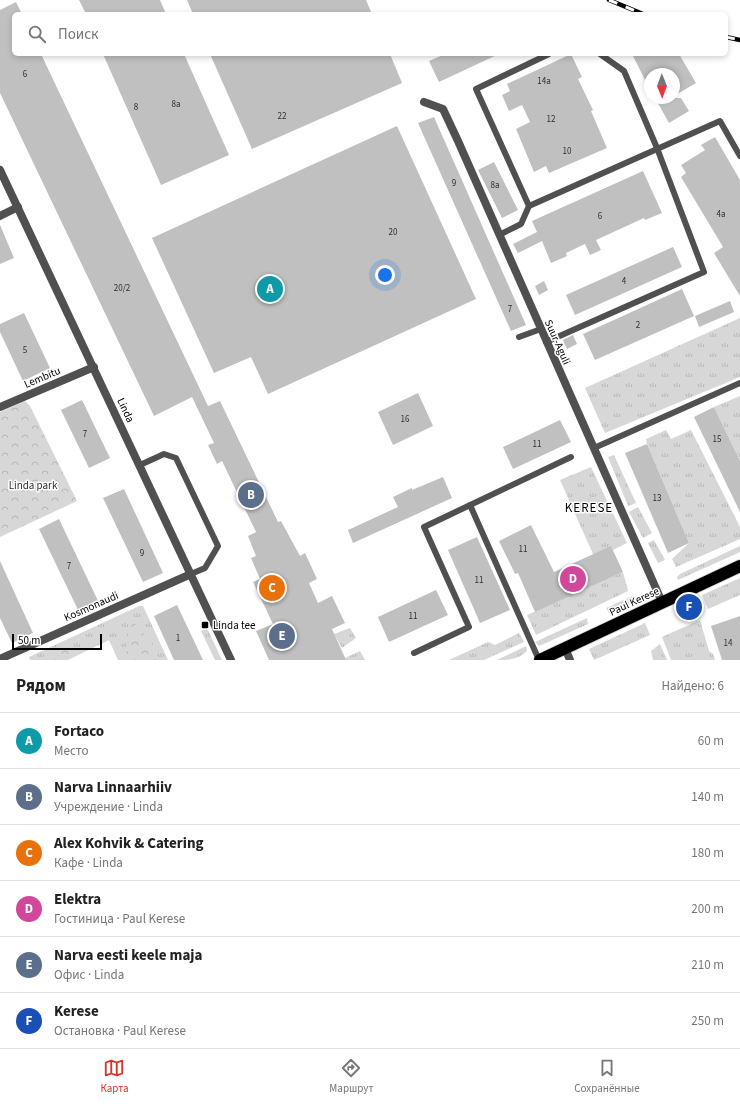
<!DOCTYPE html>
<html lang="ru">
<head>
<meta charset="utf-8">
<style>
  :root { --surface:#fff; --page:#f6f6f6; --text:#222; --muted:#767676; --line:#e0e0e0; --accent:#d93025 }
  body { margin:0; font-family:"Source Sans 3",sans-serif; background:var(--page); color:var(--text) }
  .compass { position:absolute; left:644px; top:68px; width:36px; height:36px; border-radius:50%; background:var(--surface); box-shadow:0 2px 6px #0003; rotate:179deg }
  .scale { position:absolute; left:12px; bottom:10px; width:90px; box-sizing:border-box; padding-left:4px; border:2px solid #000; border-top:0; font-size:11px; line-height:14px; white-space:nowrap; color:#000; -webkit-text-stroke:3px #fff; paint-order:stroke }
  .you { position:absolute; left:385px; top:275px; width:14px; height:14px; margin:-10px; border:3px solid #fff; border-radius:50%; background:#1a73e8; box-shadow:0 0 0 6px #1a73e833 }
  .badge { display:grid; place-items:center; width:26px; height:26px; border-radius:50%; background:var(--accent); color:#fff; font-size:13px; font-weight:700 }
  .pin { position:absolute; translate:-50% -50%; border:2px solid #fff; box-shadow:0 1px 4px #0006 }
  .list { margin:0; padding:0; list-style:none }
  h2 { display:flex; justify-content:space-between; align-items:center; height:52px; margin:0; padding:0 16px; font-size:17px }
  h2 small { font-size:13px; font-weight:400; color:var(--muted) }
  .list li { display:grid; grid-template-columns:26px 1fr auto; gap:12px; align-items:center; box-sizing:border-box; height:56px; padding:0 16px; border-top:1px solid var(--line) }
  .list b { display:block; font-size:15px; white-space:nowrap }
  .list p { margin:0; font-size:13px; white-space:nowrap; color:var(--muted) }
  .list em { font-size:13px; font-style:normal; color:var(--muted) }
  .icon { flex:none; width:22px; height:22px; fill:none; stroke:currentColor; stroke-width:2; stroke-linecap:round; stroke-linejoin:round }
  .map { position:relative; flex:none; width:740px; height:660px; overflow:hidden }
  .search { position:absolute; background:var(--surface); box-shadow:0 2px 6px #0003; left:12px; right:12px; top:12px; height:44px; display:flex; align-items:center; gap:10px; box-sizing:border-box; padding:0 14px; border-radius:6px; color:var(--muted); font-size:15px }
  .sheet { height:388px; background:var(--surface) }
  nav { display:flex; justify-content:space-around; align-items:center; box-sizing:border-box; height:56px; border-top:1px solid var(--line); background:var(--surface); font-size:11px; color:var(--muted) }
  nav a { display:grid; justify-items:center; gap:2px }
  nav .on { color:var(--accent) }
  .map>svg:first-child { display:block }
  .grass { fill:url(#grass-tufts) }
  .forest { fill:url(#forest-crowns) }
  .building { fill:#c0c0c0 }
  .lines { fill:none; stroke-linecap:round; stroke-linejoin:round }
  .highway-casing { stroke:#dbdbdb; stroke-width:14 }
  .lane { stroke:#505050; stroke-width:6 }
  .street { stroke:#505050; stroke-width:8 }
  .highway { stroke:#000; stroke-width:12 }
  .rail-casing { stroke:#000; stroke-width:4.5 }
  .rail { stroke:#fff; stroke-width:3; stroke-dasharray:9; stroke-linecap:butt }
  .poi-dot { fill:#000; stroke:#fff; stroke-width:1.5 }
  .labels { text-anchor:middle; stroke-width:3; stroke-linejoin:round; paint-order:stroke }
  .number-label { font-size:9px; fill:#303030 }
  .street-label { font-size:11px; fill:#000; stroke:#fff }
  .park-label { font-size:11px; fill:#2e2e2e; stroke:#fff }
  .poi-label { font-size:11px; fill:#000; stroke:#fff; text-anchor:start }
  .quarter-label { font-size:13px; letter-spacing:1px; fill:#000; stroke:#fff }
</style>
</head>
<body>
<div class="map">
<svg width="740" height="660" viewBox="0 0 740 660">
  <defs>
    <pattern id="grass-tufts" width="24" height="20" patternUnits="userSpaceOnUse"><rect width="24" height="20" fill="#d7d7d7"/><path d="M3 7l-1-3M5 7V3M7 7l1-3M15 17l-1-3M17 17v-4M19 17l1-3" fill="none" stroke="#b7b7b7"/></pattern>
    <pattern id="forest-crowns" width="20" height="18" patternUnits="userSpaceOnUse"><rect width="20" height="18" fill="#d7d7d7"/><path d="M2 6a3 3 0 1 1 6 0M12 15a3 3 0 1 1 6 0" fill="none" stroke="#b7b7b7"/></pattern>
  </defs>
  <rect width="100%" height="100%" fill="#fff"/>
  <!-- grass -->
  <g class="grass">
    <polygon points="740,318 740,377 605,433 585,388"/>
    <polygon points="740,396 740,461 714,407"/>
    <polygon points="666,430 671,439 691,430 740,527 740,539 676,567 672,559 689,543 647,444 646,439"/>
    <polygon points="614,455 636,503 628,506 608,457"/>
    <polygon points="591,467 627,543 613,550 593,554 560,480"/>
    <polygon points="638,507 652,533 643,538 629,512"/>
    <polygon points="654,540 665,560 658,563 648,543"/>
    <polygon points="740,546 740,552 678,580 677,577 680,574"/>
    <polygon points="623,572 628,591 536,635 527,615"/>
    <polygon points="740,578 740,595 708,609 702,595"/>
    <polygon points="632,596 635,601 609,613 606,608"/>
    <polygon points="139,606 143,606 168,660 118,660 109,640 68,660 30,660 29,657"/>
    <polygon points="587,618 588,624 539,646 535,642"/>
    <polygon points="700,620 709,651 713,654 715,660 671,660 662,637"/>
    <polygon points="645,623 650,635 594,660 589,649"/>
    <polygon points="207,628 222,660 215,660 201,631"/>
    <polygon points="350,628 356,638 342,648 334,634"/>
    <polygon points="519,633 524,642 484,660 449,660 488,642 495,645"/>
    <polygon points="660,644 667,660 653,660 651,651"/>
    <path d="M526,646L527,651C517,660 509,660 497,660Z"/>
    <polygon points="360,651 365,660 346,660 345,658"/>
  </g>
  <!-- forest -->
  <g class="forest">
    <polygon points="25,401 30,406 77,501 0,537 0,412"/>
    <polygon points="129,617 153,644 159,660 127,660 126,641"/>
    <polygon points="73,647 66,660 42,660 57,651"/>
  </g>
  <!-- building -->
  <g class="building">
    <polygon points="79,0 160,0 166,14 86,14"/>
    <polygon points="187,0 366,0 372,14 193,14"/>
    <polygon points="16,2 22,14 14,14 14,54 41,54 208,406 220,401 278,522 281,521 300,556 305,553 317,579 309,583 318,603 332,596 345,623 332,629 346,660 269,660 256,631 273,624 253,582 260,579 251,558 256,556 248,536 256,532 222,461 217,464 208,445 214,443 192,397 154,416 0,93 0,10"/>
    <polygon points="103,54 184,54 229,155 161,185"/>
    <polygon points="210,54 390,54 402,83 252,149"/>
    <polygon points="445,54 499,54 439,82 429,61"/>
    <polygon points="571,54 582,77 578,79 593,110 591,111 607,148 549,173 546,166 534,172 516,129 530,122 522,105 509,111 502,95 510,91 507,84"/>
    <polygon points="632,54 679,54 696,83 674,96 674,74 650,74 650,90"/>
    <polygon points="655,98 681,98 689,111 669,123"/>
    <polygon points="434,117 526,325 511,331 418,123"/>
    <polygon points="397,126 476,299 268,394 251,357 214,373 152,238"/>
    <polygon points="715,137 740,180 740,296 714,253 723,247 681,177 686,173 681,165 705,150 701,145"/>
    <polygon points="494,162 518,210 502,218 478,170"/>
    <polygon points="643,171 662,213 645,220 644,218 596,240 601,250 590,255 585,244 566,253 567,256 551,263 542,241 518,253 513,244 537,232 532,221"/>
    <polygon points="0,225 14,258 0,264"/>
    <polygon points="673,247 682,267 575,315 566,295"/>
    <polygon points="544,281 548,290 539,295 535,286"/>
    <polygon points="682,289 694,316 595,360 583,334"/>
    <polygon points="730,301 734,312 699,327 695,316"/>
    <polygon points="24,313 50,368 23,381 0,332 0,324"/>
    <polygon points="573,335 577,344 567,349 563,340"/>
    <polygon points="418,393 433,426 393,445 378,412"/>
    <polygon points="82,400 110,458 89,468 61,410"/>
    <polygon points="714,407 740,461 740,512 694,417"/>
    <polygon points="560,420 571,442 513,469 503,447"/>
    <polygon points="647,444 689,543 668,553 625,453"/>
    <polygon points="443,477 452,498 353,543 348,530 398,507 393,497 412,488 412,490"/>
    <polygon points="124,489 163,573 143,582 103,498"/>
    <polygon points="59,519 99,603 79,612 39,529"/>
    <polygon points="531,525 554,572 611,546 623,572 535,612 518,573 515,574 499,541"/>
    <polygon points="477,537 510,610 480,623 448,550"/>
    <polygon points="0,561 33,633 12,643 0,618"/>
    <polygon points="436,590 448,615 389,642 378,617"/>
    <polygon points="177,605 203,660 174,660 154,616"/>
    <polygon points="740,616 740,660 722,660 711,626"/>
  </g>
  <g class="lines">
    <!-- highway casing -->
    <g class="highway-casing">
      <polyline id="highway" points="540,660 740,566"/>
    </g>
    <!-- lane -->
    <g class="lane">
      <polyline points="529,206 476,89 549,54"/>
      <polyline points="499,235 521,224 529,206 720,121 740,156"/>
      <polyline points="519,337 541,329"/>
      <polyline points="546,342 704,272 657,148 624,71 600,54"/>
      <polyline points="594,448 740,383"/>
      <polyline points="140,465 164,454 176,458 218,546 205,568 191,574"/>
      <polyline points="470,505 539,660"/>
      <polyline points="414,653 469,627 424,527 571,457"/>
    </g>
    <!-- street -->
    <g class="street">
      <polyline points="424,102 443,109 458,141 662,602"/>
      <polyline points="0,170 231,660"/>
      <polyline points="0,216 18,207"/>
      <polyline points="0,407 94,367"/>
      <polyline points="565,648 570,660"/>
      <polyline points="0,659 191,574"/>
    </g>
    <!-- highway -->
    <use href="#highway" class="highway"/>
    <!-- rail casing -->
    <g class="rail-casing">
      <g id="rail">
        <polyline points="609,0 643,14"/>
        <polyline points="726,37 740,40"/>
      </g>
    </g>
    <!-- rail -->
    <use href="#rail" class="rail"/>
  </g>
  <!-- markers -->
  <rect class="poi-dot" x="201" y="621" width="8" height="8" rx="2"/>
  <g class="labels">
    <!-- number labels -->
    <g class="number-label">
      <text x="25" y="77">6</text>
      <text x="544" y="84">14a</text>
      <text x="176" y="107">8a</text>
      <text x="136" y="110">8</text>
      <text x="282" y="119">22</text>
      <text x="551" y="122">12</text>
      <text x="567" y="154">10</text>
      <text x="454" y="186">9</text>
      <text x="495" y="188">8a</text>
      <text x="721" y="217">4a</text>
      <text x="600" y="219">6</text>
      <text x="393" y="235">20</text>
      <text x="624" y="284">4</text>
      <text x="122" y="291">20/2</text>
      <text x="510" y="312">7</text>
      <text x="638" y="328">2</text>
      <text x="25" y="353">5</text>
      <text x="405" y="422">16</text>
      <text x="85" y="437">7</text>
      <text x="717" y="442">15</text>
      <text x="537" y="447">11</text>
      <text x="657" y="501">13</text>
      <text x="523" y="552">11</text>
      <text x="142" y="556">9</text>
      <text x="69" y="569">7</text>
      <text x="479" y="583">11</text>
      <text x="413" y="619">11</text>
      <text x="178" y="641">1</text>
      <text x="728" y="646">14</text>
    </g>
    <!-- street labels -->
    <g class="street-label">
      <text transform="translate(558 342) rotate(66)" y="4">Suur-Aguli</text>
      <text transform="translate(42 377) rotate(-23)" y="4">Lembitu</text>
      <text transform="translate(126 410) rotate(65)" y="4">Linda</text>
      <text transform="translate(634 601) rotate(-25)" y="4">Paul Kerese</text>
      <text transform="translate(91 606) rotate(-24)" y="4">Kosmonaudi</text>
    </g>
    <!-- park labels -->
    <g class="park-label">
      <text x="33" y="489">Linda park</text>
    </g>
    <!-- poi labels -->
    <g class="poi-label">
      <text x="213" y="629">Linda tee</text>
    </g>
    <!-- quarter labels -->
    <g class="quarter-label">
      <text x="589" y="512">KERESE</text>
    </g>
  </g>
</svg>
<svg class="compass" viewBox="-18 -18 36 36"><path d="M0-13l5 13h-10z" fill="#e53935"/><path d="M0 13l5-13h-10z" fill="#767676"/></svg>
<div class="scale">50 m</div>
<div class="you"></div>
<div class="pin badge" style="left:270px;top:289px;background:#0f9aa8">A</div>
<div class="pin badge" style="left:251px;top:495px;background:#5c6f8a">B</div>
<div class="pin badge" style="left:272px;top:588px;background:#e8710a">C</div>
<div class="pin badge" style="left:573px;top:579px;background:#d1479c">D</div>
<div class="pin badge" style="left:282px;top:636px;background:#5c6f8a">E</div>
<div class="pin badge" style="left:689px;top:607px;background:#1a4fb4">F</div>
<div class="search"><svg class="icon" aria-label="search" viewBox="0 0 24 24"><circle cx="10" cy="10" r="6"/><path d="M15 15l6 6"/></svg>Поиск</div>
</div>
<section class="sheet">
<h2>Рядом<small>Найдено: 6</small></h2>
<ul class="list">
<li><span class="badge" style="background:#0f9aa8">A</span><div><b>Fortaco</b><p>Место</p></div><em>60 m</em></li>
<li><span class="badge" style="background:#5c6f8a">B</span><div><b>Narva Linnaarhiiv</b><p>Учреждение · Linda</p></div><em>140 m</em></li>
<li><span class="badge" style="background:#e8710a">C</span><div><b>Alex Kohvik &amp; Catering</b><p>Кафе · Linda</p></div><em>180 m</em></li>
<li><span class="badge" style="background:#d1479c">D</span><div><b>Elektra</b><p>Гостиница · Paul Kerese</p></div><em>200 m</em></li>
<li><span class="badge" style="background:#5c6f8a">E</span><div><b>Narva eesti keele maja</b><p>Офис · Linda</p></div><em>210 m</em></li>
<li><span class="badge" style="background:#1a4fb4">F</span><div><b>Kerese</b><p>Остановка · Paul Kerese</p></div><em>250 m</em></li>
</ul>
</section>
<nav>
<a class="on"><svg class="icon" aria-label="map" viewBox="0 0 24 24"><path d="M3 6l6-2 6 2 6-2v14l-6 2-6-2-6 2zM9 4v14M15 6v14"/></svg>Карта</a>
<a><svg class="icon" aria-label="directions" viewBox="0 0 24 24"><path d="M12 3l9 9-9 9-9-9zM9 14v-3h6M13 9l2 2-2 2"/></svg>Маршрут</a>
<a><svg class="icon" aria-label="saved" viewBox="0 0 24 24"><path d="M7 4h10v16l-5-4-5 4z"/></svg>Сохранённые</a>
</nav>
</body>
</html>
